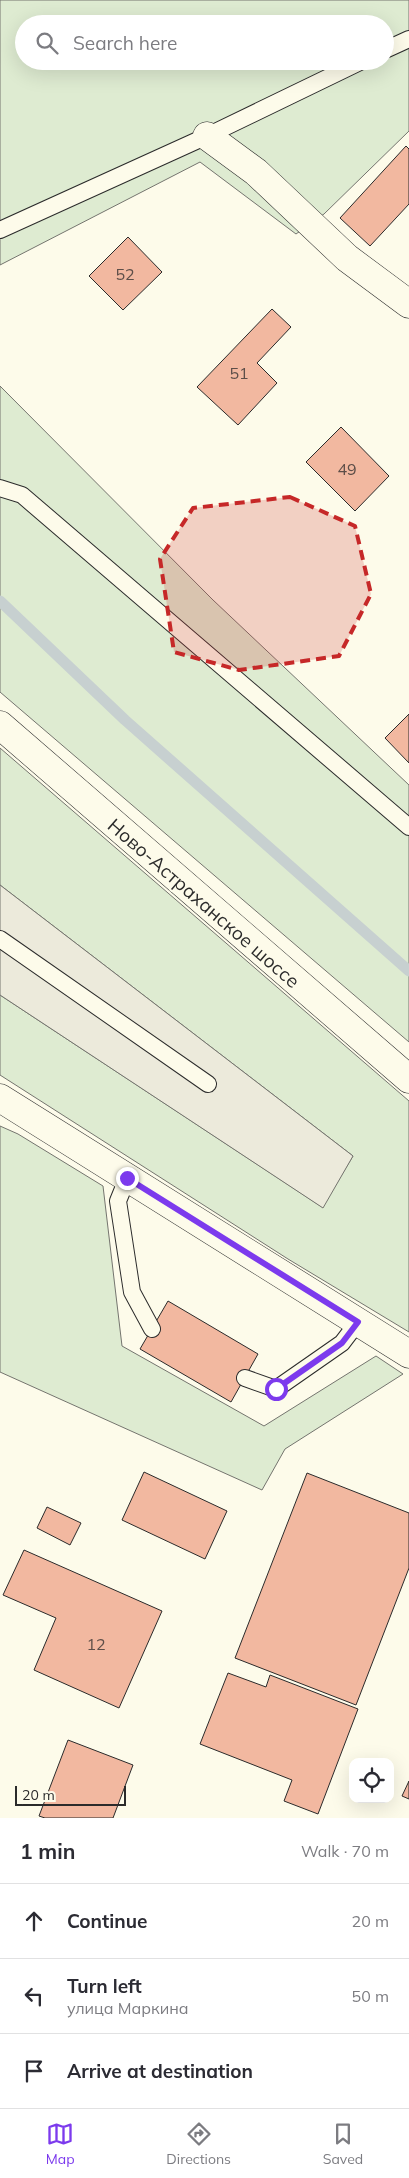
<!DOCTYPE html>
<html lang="en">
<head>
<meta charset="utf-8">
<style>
  :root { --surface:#fff; --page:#f2f2f3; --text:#2b2b33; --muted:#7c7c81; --line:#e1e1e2; --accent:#7c3aed }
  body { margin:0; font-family:Mulish,sans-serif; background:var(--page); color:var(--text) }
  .controls { position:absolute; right:15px; bottom:15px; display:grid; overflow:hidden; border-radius:10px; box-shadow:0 5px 20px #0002 }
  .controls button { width:45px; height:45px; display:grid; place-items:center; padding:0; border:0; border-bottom:1px solid var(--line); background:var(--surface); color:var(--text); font:25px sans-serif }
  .scale { position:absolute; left:15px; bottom:12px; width:111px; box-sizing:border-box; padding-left:5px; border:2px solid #2b2b2b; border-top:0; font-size:14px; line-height:18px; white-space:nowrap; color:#2b2b2b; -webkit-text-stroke:4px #fdfbea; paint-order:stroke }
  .stop { position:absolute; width:15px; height:15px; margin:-11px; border:4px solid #7c3aed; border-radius:50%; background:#fff }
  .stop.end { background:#7c3aed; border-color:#fff; box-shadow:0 1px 5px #0008 }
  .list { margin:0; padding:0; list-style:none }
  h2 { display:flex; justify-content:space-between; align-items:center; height:65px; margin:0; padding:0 20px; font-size:21px }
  h2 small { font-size:16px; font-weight:400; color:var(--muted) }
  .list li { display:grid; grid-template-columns:32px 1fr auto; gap:15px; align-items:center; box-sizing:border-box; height:75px; padding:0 20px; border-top:1px solid var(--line) }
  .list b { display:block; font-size:19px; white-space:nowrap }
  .list p { margin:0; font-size:16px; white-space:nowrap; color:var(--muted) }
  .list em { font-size:16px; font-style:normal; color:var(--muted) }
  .icon { flex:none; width:28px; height:28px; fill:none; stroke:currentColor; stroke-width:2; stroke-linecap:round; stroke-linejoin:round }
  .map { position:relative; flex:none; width:409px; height:1818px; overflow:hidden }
  .search { position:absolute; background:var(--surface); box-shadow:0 5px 20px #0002; left:15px; right:15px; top:15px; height:55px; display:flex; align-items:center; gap:12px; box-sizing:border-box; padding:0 18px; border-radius:28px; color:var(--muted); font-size:19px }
  .sheet { height:290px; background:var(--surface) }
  nav { display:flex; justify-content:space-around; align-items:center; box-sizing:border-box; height:70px; border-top:1px solid var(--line); background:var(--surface); font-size:14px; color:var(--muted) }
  nav a { display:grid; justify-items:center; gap:2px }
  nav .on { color:var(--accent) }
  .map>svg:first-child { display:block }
  .green { fill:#deebd1; stroke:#74746e; fill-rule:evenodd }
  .parking { fill:#eceadb; stroke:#74746e }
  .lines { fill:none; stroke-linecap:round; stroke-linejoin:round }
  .stream { stroke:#c7d0d0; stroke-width:11 }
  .building { fill:#f2b8a0; stroke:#2b2b2b }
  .service-casing { stroke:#2b2b2b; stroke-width:18 }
  .minor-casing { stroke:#2b2b2b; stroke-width:29 }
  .tertiary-casing { stroke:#2b2b2b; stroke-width:29 }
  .primary-casing { stroke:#2b2b2b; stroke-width:29 }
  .service { stroke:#fdfbea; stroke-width:16 }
  .minor { stroke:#fdfbea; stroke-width:28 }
  .tertiary { stroke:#fdfbea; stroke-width:28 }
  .primary { stroke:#fdfbea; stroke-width:28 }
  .route { stroke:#7c3aed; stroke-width:6 }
  .marked { fill:#c62828; fill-opacity:0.2; stroke:#c62828; stroke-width:4; stroke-dasharray:10 6; stroke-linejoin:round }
  .labels { text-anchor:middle; stroke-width:4; stroke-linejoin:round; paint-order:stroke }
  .number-label { font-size:16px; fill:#5d4e48 }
  .street-label { font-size:19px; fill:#2b2b2b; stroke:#fdfbea }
</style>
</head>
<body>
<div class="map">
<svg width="409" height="1818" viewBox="0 0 409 1818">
  <rect width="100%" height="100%" fill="#fdfbea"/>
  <!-- green -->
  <g class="green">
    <path d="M0,0H409V131L324,214L296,234L200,162L0,265ZM24,24H385V61H24Z"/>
    <polygon points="0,386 213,600 409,785 409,1042 0,692"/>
    <polygon points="0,748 409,1101 409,1332 288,1259 0,1075 0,995 322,1207 353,1156 0,885"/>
    <polygon points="0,1126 18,1134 103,1186 122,1346 264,1426 376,1356 403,1374 285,1449 262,1490 0,1372"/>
  </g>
  <!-- parking -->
  <polygon class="parking" points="0,885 353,1156 323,1208 0,995"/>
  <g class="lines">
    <!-- stream -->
    <polyline class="stream" points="0,601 125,720 409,971"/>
  </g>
  <!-- building -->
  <g class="building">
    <polygon points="406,146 409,149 409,204 370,246 340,218"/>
    <polygon points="128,237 162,272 123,310 89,276"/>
    <polygon points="272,309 291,327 257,363 277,383 238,425 197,387"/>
    <polygon points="341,427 389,476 355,511 306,462"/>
    <polygon points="409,714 409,763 385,738"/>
    <polygon points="168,1301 258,1354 231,1402 140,1349"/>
    <polygon points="144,1472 227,1511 205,1559 122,1520"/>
    <polygon points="307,1473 409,1513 409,1568 356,1705 235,1658"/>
    <polygon points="47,1507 81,1523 70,1545 37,1528"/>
    <polygon points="24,1550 162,1611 119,1708 34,1670 56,1618 3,1595"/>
    <polygon points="228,1673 266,1687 270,1675 358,1709 318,1814 284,1801 292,1780 200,1744"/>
    <polygon points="68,1740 133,1765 113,1818 45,1818 39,1816"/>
    <polygon points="409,1781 409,1799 402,1796"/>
  </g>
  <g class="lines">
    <!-- service casing -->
    <g class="service-casing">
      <g id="service">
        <polyline points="385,50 409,39"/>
        <polyline points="0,230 207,136 362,61"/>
        <polyline points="0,488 22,495 409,827"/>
        <polyline points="0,939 208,1084"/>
        <polyline points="127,1179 118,1201 132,1292 152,1329"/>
        <polyline points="245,1378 276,1389 342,1343 358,1322"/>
      </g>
    </g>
    <!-- minor casing -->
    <g class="minor-casing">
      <polyline id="minor" points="207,136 256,172 347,258 409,304"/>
    </g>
    <!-- tertiary casing -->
    <g class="tertiary-casing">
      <polyline id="tertiary" points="0,1098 409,1354"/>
    </g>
    <!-- primary casing -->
    <g class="primary-casing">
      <polyline id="primary" points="0,725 409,1079"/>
    </g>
    <!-- service -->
    <use href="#service" class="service"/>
    <!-- minor -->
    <use href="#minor" class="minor"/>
    <!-- tertiary -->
    <use href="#tertiary" class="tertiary"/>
    <!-- primary -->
    <use href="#primary" class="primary"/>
  </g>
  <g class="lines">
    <!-- route -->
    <polyline class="route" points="127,1178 358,1322 342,1343 276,1389"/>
  </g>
  <!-- marked area -->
  <path class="marked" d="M290,497L355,526L371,594L339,656L239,670L174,652L160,559L193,508Z"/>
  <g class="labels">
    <!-- number labels -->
    <g class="number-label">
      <text x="125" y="280">52</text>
      <text x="239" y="379">51</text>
      <text x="347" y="475">49</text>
      <text x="96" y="1650">12</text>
    </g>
    <!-- street labels -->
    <g class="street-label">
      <text transform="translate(204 903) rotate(41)" y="7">Ново-Астраханское шоссе</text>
    </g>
  </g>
</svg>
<div class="controls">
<button><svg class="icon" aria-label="locate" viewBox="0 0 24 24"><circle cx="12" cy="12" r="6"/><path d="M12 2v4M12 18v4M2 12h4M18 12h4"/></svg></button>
</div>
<div class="scale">20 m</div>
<div class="stop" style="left:276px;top:1389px"></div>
<div class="stop end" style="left:127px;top:1178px"></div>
<div class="search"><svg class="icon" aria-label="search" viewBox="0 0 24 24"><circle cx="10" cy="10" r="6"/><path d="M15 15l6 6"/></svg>Search here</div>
</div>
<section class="sheet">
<h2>1 min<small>Walk · 70 m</small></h2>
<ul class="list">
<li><svg class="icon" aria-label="ahead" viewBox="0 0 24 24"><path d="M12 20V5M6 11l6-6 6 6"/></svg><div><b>Continue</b></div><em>20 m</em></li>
<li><svg class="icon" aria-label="left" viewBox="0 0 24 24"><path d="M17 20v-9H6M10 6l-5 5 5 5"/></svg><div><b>Turn left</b><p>улица Маркина</p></div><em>50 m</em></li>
<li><svg class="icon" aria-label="arrive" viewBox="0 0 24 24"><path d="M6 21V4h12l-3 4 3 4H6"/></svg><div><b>Arrive at destination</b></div></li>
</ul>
</section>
<nav>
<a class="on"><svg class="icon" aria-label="map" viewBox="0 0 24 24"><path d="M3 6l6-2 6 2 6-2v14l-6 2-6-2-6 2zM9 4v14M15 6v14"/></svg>Map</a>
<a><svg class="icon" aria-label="directions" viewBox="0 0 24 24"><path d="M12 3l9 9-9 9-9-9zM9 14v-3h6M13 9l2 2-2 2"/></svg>Directions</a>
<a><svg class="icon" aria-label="saved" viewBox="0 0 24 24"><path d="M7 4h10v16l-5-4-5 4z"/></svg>Saved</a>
</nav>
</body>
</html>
